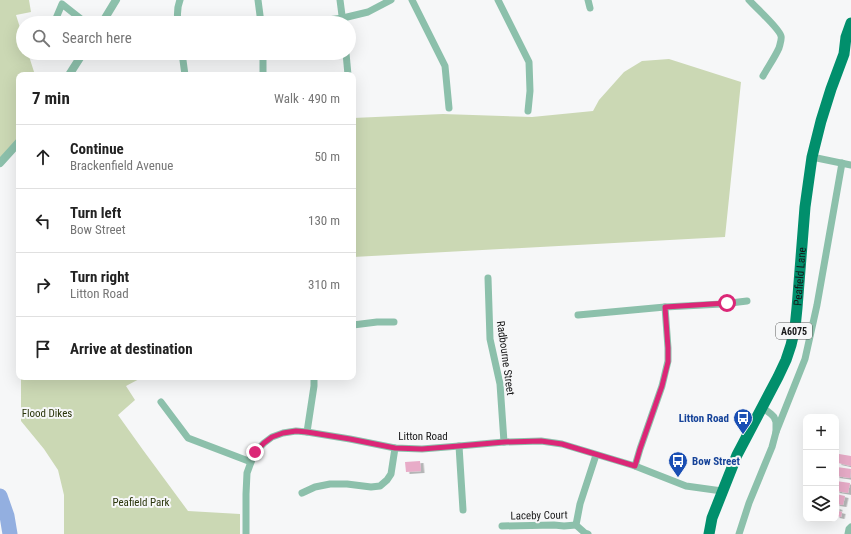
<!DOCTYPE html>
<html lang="en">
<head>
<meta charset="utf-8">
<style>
  :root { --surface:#fff; --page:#f2f2f2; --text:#222; --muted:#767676; --line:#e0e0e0 }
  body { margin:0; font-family:"Roboto Condensed",sans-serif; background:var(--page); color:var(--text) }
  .controls { position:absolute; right:12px; bottom:12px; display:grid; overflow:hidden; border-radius:8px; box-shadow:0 4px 16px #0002 }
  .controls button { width:36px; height:36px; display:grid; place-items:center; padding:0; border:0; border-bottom:1px solid var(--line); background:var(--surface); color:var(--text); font:20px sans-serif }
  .stop { position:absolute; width:12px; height:12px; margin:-9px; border:3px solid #db2777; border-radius:50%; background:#fff }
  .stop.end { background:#db2777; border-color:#fff; box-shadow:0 1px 4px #0008 }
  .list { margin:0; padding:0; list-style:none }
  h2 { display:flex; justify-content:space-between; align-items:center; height:52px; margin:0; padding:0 16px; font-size:17px }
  h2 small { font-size:13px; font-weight:400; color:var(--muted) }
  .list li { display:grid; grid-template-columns:26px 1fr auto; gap:12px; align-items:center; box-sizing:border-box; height:64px; padding:0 16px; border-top:1px solid var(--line) }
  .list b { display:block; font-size:15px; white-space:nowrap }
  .list p { margin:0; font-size:13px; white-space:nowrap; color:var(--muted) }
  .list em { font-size:13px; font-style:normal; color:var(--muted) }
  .icon { flex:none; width:22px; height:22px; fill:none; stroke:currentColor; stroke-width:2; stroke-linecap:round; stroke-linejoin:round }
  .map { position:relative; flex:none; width:851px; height:534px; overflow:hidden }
  .search { position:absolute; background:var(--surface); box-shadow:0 4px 16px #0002; left:16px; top:16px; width:340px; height:44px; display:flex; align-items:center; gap:10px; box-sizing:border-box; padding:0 14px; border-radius:22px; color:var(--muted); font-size:15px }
  .panel { position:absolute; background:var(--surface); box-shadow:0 4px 16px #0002; left:16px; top:72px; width:340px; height:308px; border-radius:8px }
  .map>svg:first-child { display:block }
  .green { fill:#cbd8b4 }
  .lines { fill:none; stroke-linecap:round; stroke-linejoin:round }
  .river { stroke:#93afe0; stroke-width:15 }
  .building { fill:#e8acc8; filter:url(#shadow) }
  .minor { stroke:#8cc0ab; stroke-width:7 }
  .tertiary { stroke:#8cc0ab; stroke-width:8 }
  .primary { stroke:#018f6c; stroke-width:11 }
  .route { stroke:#db2777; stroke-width:5 }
  .labels { text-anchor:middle; stroke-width:4; stroke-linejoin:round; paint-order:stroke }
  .shield { fill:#f6f7f8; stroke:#5a5a5b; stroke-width:1 }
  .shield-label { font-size:10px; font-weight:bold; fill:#171718 }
  .street-label { font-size:11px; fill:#171718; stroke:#f6f7f8 }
  .park-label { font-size:11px; fill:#2a350b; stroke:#f6f7f8 }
  .transit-label { font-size:11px; font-weight:bold; fill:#164399; stroke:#f6f7f8; text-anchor:end }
</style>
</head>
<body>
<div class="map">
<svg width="851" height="534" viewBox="0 0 851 534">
  <defs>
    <filter id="shadow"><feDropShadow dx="3.5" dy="2" stdDeviation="0" flood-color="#0004"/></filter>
  </defs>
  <rect width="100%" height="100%" fill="#f6f7f8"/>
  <!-- green -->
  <g class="green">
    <polygon points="0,0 29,0 31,12 16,15 23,37 23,53 28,53 35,75 19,75 19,140 0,161"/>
    <polygon points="669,59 741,82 725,237 353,257 353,118 443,114 532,117 593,111 599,100 624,72 642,61"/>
    <polygon points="21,377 143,377 126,386 135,400 118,415 143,450 188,511 240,514 240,534 64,534 64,495 58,470 44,449 21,421"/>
  </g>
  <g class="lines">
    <!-- river -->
    <polyline class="river" points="0,496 7,516 10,534"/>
  </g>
  <!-- building -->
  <g class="building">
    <polygon points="839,454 851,456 851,466 838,463"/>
    <polygon points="420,461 421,471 406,472 405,462"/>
    <polygon points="837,467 851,469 850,478 836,476"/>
    <polygon points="836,481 850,483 848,493 836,491"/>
    <polygon points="836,494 845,496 843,505 836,504"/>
    <polygon points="836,507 839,508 838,511 842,512 841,517 836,516"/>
  </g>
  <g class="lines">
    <!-- minor -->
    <g class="minor">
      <polyline points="258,0 261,23"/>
      <polyline points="340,0 343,23"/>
      <polyline points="412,0 445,66 449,108"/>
      <polyline points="498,0 529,62 530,91 528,111"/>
      <polyline points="588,0 590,8"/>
      <path d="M749,0C756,8 779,28 781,36C782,39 780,44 779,48C775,57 768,67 763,76"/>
      <polyline points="54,23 62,4 86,23"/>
      <path d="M178,23C177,15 177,7 180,0"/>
      <polyline points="305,23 343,18 368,12 391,0"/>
      <polyline points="182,53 185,75"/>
      <polyline points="263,53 263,75"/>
      <polyline points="346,53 348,75"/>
      <polyline points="812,157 851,165"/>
      <polyline points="488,278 490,339 500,384 504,442"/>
      <polyline points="578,315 665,307 722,304 747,301"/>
      <polyline points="353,325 377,322 394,322"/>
      <polyline points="161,402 188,438 251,462"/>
      <polyline points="307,432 314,386 314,377"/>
      <polyline points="776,432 805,359 817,305 842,163"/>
      <polyline points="459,446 463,510"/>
      <polyline points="635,466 640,449 662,386 668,361 668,348 665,307"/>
      <polyline points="302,493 315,487 330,484 347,484 371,487 380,486 387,480 391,474 395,448"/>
      <polyline points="502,526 554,525 564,526 576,525"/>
      <polyline points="246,534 246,494 247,473 251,462 255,452 264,443 272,437 283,433 296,431 307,432 350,439 395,448 422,449 459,446 504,442 541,441 562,444 635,466 686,486 722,491"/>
      <polyline points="588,534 585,533 576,525 580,504 596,455"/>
      <polyline points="739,534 749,503 772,447 776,432 776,422 774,417 771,414 762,407"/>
      <polyline points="848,534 849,529 851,527"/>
    </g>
    <!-- tertiary -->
    <g class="tertiary">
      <polyline points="102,23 116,0"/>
      <polyline points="69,75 83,53"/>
      <polyline points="0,163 19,142"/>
    </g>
    <!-- primary -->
    <path class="primary" id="s1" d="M709,534L712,518L737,455L778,377L786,360L791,345L795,328L797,308L805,207L812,157L821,121L831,89L844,54L846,37L851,23"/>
  </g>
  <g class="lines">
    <!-- route -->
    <polyline class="route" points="255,452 264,443 272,437 283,433 296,431 307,432 350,439 395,448 422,449 459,446 504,442 541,441 562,444 635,466 640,449 662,386 668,362 668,348 665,307 727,303"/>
  </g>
  <!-- icons -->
  <defs>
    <g id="bus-pin" transform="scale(1)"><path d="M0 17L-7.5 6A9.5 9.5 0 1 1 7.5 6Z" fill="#1a4fb4" stroke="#f6f7f8"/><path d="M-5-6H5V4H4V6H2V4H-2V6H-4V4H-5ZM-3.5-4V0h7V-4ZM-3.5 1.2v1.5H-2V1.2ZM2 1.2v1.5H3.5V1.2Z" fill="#fff"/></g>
  </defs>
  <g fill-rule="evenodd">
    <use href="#bus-pin" x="743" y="418"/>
    <use href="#bus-pin" x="678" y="461"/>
  </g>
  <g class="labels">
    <!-- shield labels -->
    <rect class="shield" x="776" y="323" width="36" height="16" rx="3"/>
    <g class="shield-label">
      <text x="794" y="335">A6075</text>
    </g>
    <!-- street labels -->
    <g class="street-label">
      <text dy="4" stroke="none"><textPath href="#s1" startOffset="276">Peafield Lane</textPath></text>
      <text transform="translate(506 358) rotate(82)" y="4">Radbourne Street</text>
      <text x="423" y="440">Litton Road</text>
      <text transform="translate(539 515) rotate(-1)" y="4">Laceby Court</text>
    </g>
    <!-- park labels -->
    <g class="park-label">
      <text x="47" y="417">Flood Dikes</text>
      <text x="141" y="506">Peafield Park</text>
    </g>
    <!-- transit labels -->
    <g class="transit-label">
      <text x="729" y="422">Litton Road</text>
      <text x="692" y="465" text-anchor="start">Bow Street</text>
    </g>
  </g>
</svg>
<div class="controls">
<button>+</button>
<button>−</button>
<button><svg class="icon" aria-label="layers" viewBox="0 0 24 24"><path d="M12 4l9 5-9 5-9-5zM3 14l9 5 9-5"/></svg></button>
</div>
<div class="stop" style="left:727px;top:303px"></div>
<div class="stop end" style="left:255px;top:452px"></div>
<div class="search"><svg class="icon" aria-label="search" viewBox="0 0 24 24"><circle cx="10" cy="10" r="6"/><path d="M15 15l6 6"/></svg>Search here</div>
<section class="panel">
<h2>7 min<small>Walk · 490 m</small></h2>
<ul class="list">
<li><svg class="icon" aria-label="ahead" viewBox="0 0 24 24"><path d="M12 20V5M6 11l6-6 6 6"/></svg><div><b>Continue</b><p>Brackenfield Avenue</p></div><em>50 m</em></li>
<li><svg class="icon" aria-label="left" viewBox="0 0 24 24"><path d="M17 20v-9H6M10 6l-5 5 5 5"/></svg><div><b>Turn left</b><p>Bow Street</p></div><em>130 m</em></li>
<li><svg class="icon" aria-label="right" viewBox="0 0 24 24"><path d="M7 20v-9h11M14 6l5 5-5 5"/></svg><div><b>Turn right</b><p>Litton Road</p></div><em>310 m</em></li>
<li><svg class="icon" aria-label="arrive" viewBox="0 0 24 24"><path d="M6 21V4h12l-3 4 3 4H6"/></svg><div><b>Arrive at destination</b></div></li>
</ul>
</section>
</div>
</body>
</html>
